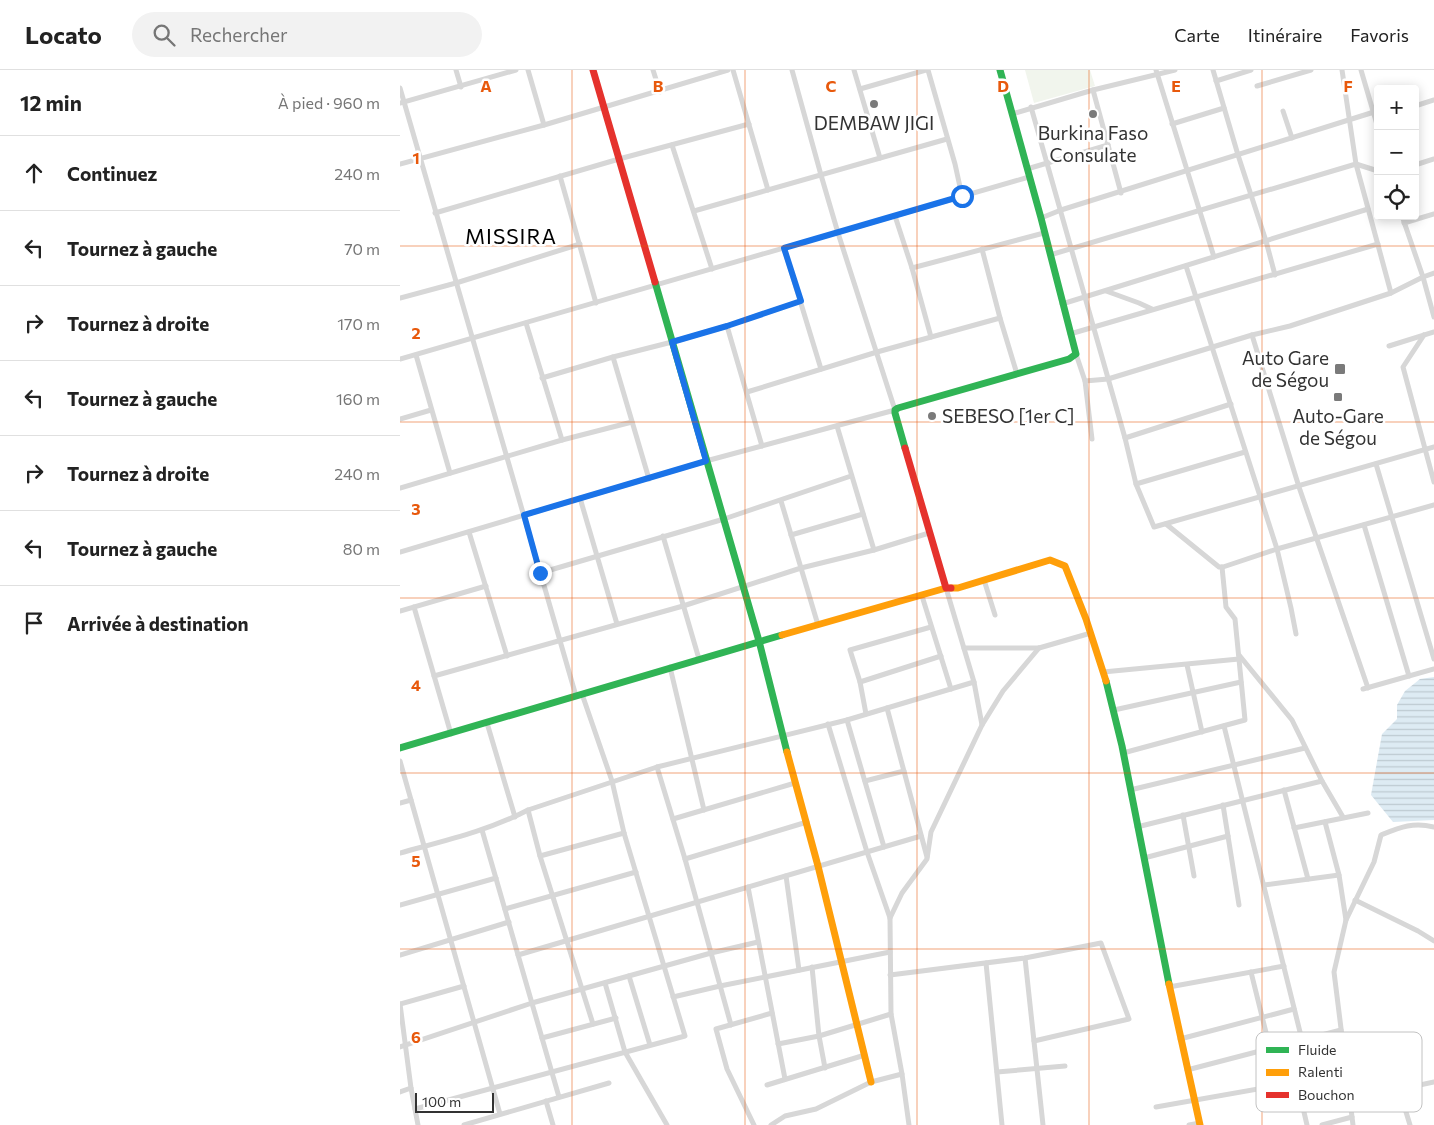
<!DOCTYPE html>
<html lang="fr">
<head>
<meta charset="utf-8">
<style>
  :root { --surface:#fff; --page:#f2f2f2; --text:#222; --muted:#767676; --line:#e0e0e0 }
  body { margin:0; font-family:Commissioner,sans-serif; background:var(--page); color:var(--text) }
  .controls { position:absolute; right:15px; top:15px; display:grid; overflow:hidden; border-radius:5px; box-shadow:0 2px 12px #0003 }
  .controls button { width:45px; height:45px; display:grid; place-items:center; padding:0; border:0; border-bottom:1px solid var(--line); background:var(--surface); color:var(--text); font:25px sans-serif }
  .scale { position:absolute; left:15px; bottom:12px; width:79px; box-sizing:border-box; padding-left:5px; border:2px solid #333; border-top:0; font-size:14px; line-height:18px; white-space:nowrap; color:#333; -webkit-text-stroke:4px #fff; paint-order:stroke }
  .stop { position:absolute; width:15px; height:15px; margin:-11px; border:4px solid #1a73e8; border-radius:50%; background:#fff }
  .stop.end { background:#1a73e8; border-color:#fff; box-shadow:0 1px 5px #0008 }
  .list { margin:0; padding:0; list-style:none }
  h2 { display:flex; justify-content:space-between; align-items:center; height:65px; margin:0; padding:0 20px; font-size:21px }
  h2 small { font-size:16px; font-weight:400; color:var(--muted) }
  .list li { display:grid; grid-template-columns:32px 1fr auto; gap:15px; align-items:center; box-sizing:border-box; height:75px; padding:0 20px; border-top:1px solid var(--line) }
  .list b { display:block; font-size:19px; white-space:nowrap }
  .list em { font-size:16px; font-style:normal; color:var(--muted) }
  .icon { flex:none; width:28px; height:28px; fill:none; stroke:currentColor; stroke-width:2; stroke-linecap:round; stroke-linejoin:round }
  .map { position:relative; flex:none; width:1034px; height:1055px; overflow:hidden }
  header { display:flex; align-items:center; gap:30px; box-sizing:border-box; height:70px; padding:0 25px; background:var(--surface); border-bottom:1px solid var(--line) }
  header strong { font-size:24px }
  nav { display:flex; gap:28px; margin-inline-start:auto; font-size:18px }
  .search { width:350px; height:45px; background:var(--page); display:flex; align-items:center; gap:12px; box-sizing:border-box; padding:0 18px; border-radius:28px; color:var(--muted); font-size:19px }
  main { display:flex }
  aside { flex:1; background:var(--surface) }
  .map>svg:first-child { display:block }
  .garden { fill:#f1f5ed }
  .water { fill:url(#water-rules) }
  .lines { fill:none; stroke-linecap:round; stroke-linejoin:round }
  .street { stroke:#d7d7d7; stroke-width:5 }
  .fast { stroke:#30b455; stroke-width:7 }
  .slow { stroke:#ff9f0a; stroke-width:7 }
  .jam { stroke:#e5322d; stroke-width:7 }
  .route { stroke:#1a73e8; stroke-width:6 }
  .grid { fill:none; stroke:#e8590c; stroke-width:1; stroke-opacity:0.55 }
  .poi-dot { fill:#7a7a7a; stroke:#fff; stroke-width:2 }
  .labels { text-anchor:middle; stroke-width:5; stroke-linejoin:round; paint-order:stroke }
  .poi-label { font-size:19px; fill:#333; stroke:#fff }
  .quarter-label { font-size:21px; letter-spacing:1px; fill:#000; stroke:#fff }
  .key { fill:#fff; stroke:#c2c2c2; stroke-width:1 }
  .key-label { font-size:14px; fill:#333 }
  .grid-label { font-size:16px; text-anchor:middle; font-weight:bold; fill:#e8590c; stroke:#fff; stroke-width:5; stroke-linejoin:round; paint-order:stroke }
</style>
</head>
<body>
<header>
<strong>Locato</strong>
<div class="search"><svg class="icon" aria-label="search" viewBox="0 0 24 24"><circle cx="10" cy="10" r="6"/><path d="M15 15l6 6"/></svg>Rechercher</div>
<nav><a>Carte</a><a>Itinéraire</a><a>Favoris</a></nav>
</header>
<main>
<aside>
<h2>12 min<small>À pied · 960 m</small></h2>
<ul class="list">
<li><svg class="icon" aria-label="ahead" viewBox="0 0 24 24"><path d="M12 20V5M6 11l6-6 6 6"/></svg><div><b>Continuez</b></div><em>240 m</em></li>
<li><svg class="icon" aria-label="left" viewBox="0 0 24 24"><path d="M17 20v-9H6M10 6l-5 5 5 5"/></svg><div><b>Tournez à gauche</b></div><em>70 m</em></li>
<li><svg class="icon" aria-label="right" viewBox="0 0 24 24"><path d="M7 20v-9h11M14 6l5 5-5 5"/></svg><div><b>Tournez à droite</b></div><em>170 m</em></li>
<li><svg class="icon" aria-label="left" viewBox="0 0 24 24"><path d="M17 20v-9H6M10 6l-5 5 5 5"/></svg><div><b>Tournez à gauche</b></div><em>160 m</em></li>
<li><svg class="icon" aria-label="right" viewBox="0 0 24 24"><path d="M7 20v-9h11M14 6l5 5-5 5"/></svg><div><b>Tournez à droite</b></div><em>240 m</em></li>
<li><svg class="icon" aria-label="left" viewBox="0 0 24 24"><path d="M17 20v-9H6M10 6l-5 5 5 5"/></svg><div><b>Tournez à gauche</b></div><em>80 m</em></li>
<li><svg class="icon" aria-label="arrive" viewBox="0 0 24 24"><path d="M6 21V4h12l-3 4 3 4H6"/></svg><div><b>Arrivée à destination</b></div></li>
</ul>
</aside>
<div class="map">
<svg width="1034" height="1055" viewBox="0 0 1034 1055">
  <defs>
    <pattern id="water-rules" width="6" height="5" patternUnits="userSpaceOnUse" patternTransform="scale(1.25)"><rect width="6" height="5" fill="#ddebf3"/><path d="M0 2.5h6" fill="none" stroke="#becad1"/></pattern>
  </defs>
  <rect width="100%" height="100%" fill="#fff"/>
  <!-- garden -->
  <polygon class="garden" points="625,0 690,0 695,16 634,33"/>
  <!-- water -->
  <polygon class="water" points="1034,607 1034,750 993,752 971,725 982,664 997,649 997,635 1005,621 1020,609"/>
  <g class="lines">
    <!-- street -->
    <g class="street">
      <polyline points="56,0 61,17"/>
      <polyline points="128,0 144,55"/>
      <polyline points="253,0 260,22"/>
      <polyline points="333,0 368,120"/>
      <polyline points="454,0 480,88"/>
      <polyline points="528,0 555,94 562,126"/>
      <polyline points="756,0 814,187"/>
      <polyline points="813,0 838,85 866,171 875,205"/>
      <polyline points="942,0 956,94 991,223"/>
      <polyline points="961,0 978,58"/>
      <polyline points="816,11 851,0"/>
      <polyline points="857,16 911,0"/>
      <polyline points="0,18 176,626"/>
      <polyline points="460,19 526,0"/>
      <polyline points="693,20 721,123"/>
      <polyline points="0,33 116,0"/>
      <polyline points="1015,36 1034,30"/>
      <polyline points="631,37 725,368 736,414 754,457 1034,377"/>
      <polyline points="883,41 892,68"/>
      <polyline points="612,44 693,20 775,0"/>
      <polyline points="772,54 824,38"/>
      <polyline points="272,75 312,199"/>
      <polyline points="0,94 144,55 328,0"/>
      <polyline points="1015,95 1034,89"/>
      <polyline points="627,99 708,75"/>
      <polyline points="160,106 196,233"/>
      <polyline points="294,141 547,69"/>
      <polyline points="35,143 219,89 349,54"/>
      <polyline points="495,146 512,198 531,267"/>
      <polyline points="1002,146 1023,207 1034,247"/>
      <polyline points="641,148 661,140 974,42"/>
      <polyline points="1004,153 1034,144"/>
      <polyline points="384,178 421,299"/>
      <polyline points="582,179 600,248 617,304"/>
      <polyline points="650,185 956,94 978,101"/>
      <polyline points="786,196 877,479 891,538 896,564"/>
      <polyline points="512,198 644,163"/>
      <polyline points="706,221 739,233 752,239"/>
      <polyline points="0,228 56,213 180,174"/>
      <polyline points="662,234 968,139"/>
      <polyline points="126,253 162,370"/>
      <polyline points="327,256 362,376"/>
      <polyline points="670,264 978,174"/>
      <polyline points="852,265 899,417 968,618"/>
      <polyline points="1024,265 1003,297 1034,412"/>
      <polyline points="989,276 1034,262"/>
      <polyline points="676,284 685,311 692,369"/>
      <polyline points="16,285 50,403"/>
      <polyline points="213,287 249,409"/>
      <polyline points="0,289 629,107"/>
      <polyline points="142,308 213,287 272,272 327,256 401,231"/>
      <polyline points="685,311 708,309 852,265 890,256 991,223 1023,207 1034,203"/>
      <polyline points="347,322 477,282 600,248"/>
      <polyline points="0,349 31,340"/>
      <polyline points="437,356 474,480"/>
      <polyline points="725,368 831,334"/>
      <polyline points="976,394 1034,589"/>
      <polyline points="736,414 845,382"/>
      <polyline points="0,418 162,370 232,352"/>
      <polyline points="180,428 217,554"/>
      <polyline points="381,431 418,555"/>
      <polyline points="766,454 819,497 823,497 877,479 1034,435"/>
      <polyline points="964,455 1009,606"/>
      <polyline points="69,462 107,586"/>
      <polyline points="391,465 463,444"/>
      <polyline points="263,466 299,589"/>
      <polyline points="0,482 306,391 495,340 438,163 421,105 392,0"/>
      <polyline points="140,503 324,449 451,406"/>
      <polyline points="584,510 595,545"/>
      <polyline points="546,518 574,612 582,655"/>
      <polyline points="522,526 551,619"/>
      <polyline points="14,537 51,664"/>
      <polyline points="0,541 86,516"/>
      <polyline points="564,578 639,578 691,563"/>
      <polyline points="839,585 892,650 922,711 943,747"/>
      <polyline points="787,595 802,662"/>
      <polyline points="270,597 304,740"/>
      <polyline points="703,602 839,589"/>
      <polyline points="34,606 283,536 401,498 474,480 529,463"/>
      <polyline points="460,612 541,586"/>
      <polyline points="963,619 1034,599"/>
      <polyline points="487,638 527,787"/>
      <polyline points="714,640 841,612"/>
      <polyline points="466,644 460,612 450,580 531,557"/>
      <polyline points="447,650 484,777"/>
      <polyline points="87,653 115,747"/>
      <polyline points="428,654 467,782 490,848 491,944 502,1004 509,1055"/>
      <polyline points="824,656 902,970"/>
      <polyline points="723,683 845,650 835,549 826,537 822,497"/>
      <polyline points="0,691 100,1044"/>
      <polyline points="257,697 285,789 331,955"/>
      <polyline points="465,711 504,701"/>
      <polyline points="730,720 905,678"/>
      <polyline points="884,720 908,809"/>
      <polyline points="0,733 11,730"/>
      <polyline points="823,735 839,835"/>
      <polyline points="128,740 140,786 193,954"/>
      <polyline points="783,745 794,806"/>
      <polyline points="273,749 395,713"/>
      <polyline points="925,752 939,805 946,850 934,902 953,1055"/>
      <polyline points="737,757 922,711"/>
      <polyline points="894,758 968,743"/>
      <polyline points="82,760 159,1027"/>
      <path d="M0,783C43,771 88,761 128,740L257,697L447,650L574,612"/>
      <polyline points="140,786 224,763"/>
      <polyline points="744,788 828,766"/>
      <polyline points="285,789 407,752"/>
      <polyline points="386,806 399,900"/>
      <polyline points="864,815 939,805"/>
      <polyline points="348,817 385,1009"/>
      <polyline points="955,830 1018,861 1034,871"/>
      <polyline points="0,835 96,808"/>
      <polyline points="105,839 236,802"/>
      <polyline points="490,848 502,823 527,789 531,762 582,655 603,621 639,578"/>
      <path d="M946,850L974,792L981,765C1001,757 1013,752 1034,757"/>
      <polyline points="0,885 109,852"/>
      <polyline points="118,885 521,766"/>
      <polyline points="625,888 643,1055"/>
      <polyline points="586,893 602,1055"/>
      <polyline points="412,897 419,966 425,998"/>
      <polyline points="851,902 879,1015"/>
      <polyline points="490,905 625,888 701,873 729,949 634,971"/>
      <polyline points="229,906 250,975"/>
      <polyline points="205,913 225,982 267,1055"/>
      <polyline points="769,917 884,896"/>
      <polyline points="273,927 320,916 490,882"/>
      <polyline points="0,934 11,1018 18,1055"/>
      <polyline points="0,934 64,916"/>
      <polyline points="142,968 216,948"/>
      <polyline points="780,969 894,939"/>
      <polyline points="378,974 419,966 491,944"/>
      <polyline points="0,977 132,933 311,883 358,872"/>
      <polyline points="787,1000 941,960"/>
      <polyline points="597,1002 665,996"/>
      <polyline points="367,1015 465,985"/>
      <polyline points="999,1019 1010,1055"/>
      <polyline points="0,1022 11,1018"/>
      <polyline points="146,1031 153,1055"/>
      <polyline points="756,1037 897,1012 907,1055"/>
      <polyline points="15,1039 285,966 224,763 212,711 182,624"/>
      <polyline points="904,1040 1034,1012"/>
      <polyline points="64,1055 209,1013"/>
      <polyline points="354,1055 327,999 316,959 372,943"/>
      <polyline points="371,1055 385,1046 416,1039 471,1012 502,1004"/>
      <polyline points="789,1055 800,1053"/>
      <polyline points="922,1055 952,1047"/>
    </g>
    <!-- fast -->
    <g class="fast">
      <polyline points="255,212 359,571 387,682"/>
      <polyline points="505,378 495,343 495,340 498,338 669,289 676,284 641,148 600,0"/>
      <polyline points="706,611 722,676 769,914"/>
      <polyline points="0,678 382,565"/>
    </g>
    <!-- slow -->
    <g class="slow">
      <polyline points="551,518 558,518 650,490 665,496 686,549 706,611"/>
      <polyline points="382,565 546,518"/>
      <polyline points="387,682 418,796 471,1012"/>
      <polyline points="769,914 800,1055"/>
    </g>
    <!-- jam -->
    <g class="jam">
      <polyline points="193,0 255,212"/>
      <polyline points="505,378 546,518 551,518"/>
    </g>
  </g>
  <g class="lines">
    <!-- route -->
    <polyline class="route" points="140,503 124,445 306,391 272,272 327,256 401,231 384,178 562,126"/>
  </g>
  <!-- grid -->
  <path class="grid" d="M172,0V1055M345,0V1055M517,0V1055M689,0V1055M862,0V1055M0,176H1034M0,352H1034M0,528H1034M0,703H1034M0,879H1034"/>
  <!-- markers -->
  <g class="poi-dot">
    <circle cx="474" cy="34" r="5"/>
    <circle cx="693" cy="44" r="5"/>
    <rect x="934" y="293" width="12" height="12" rx="2.5"/>
    <rect x="933" y="322" width="10" height="10" rx="2.5"/>
    <circle cx="532" cy="346" r="5"/>
  </g>
  <g class="labels">
    <!-- poi labels -->
    <g class="poi-label">
      <text x="474" y="60">DEMBAW JIGI</text>
      <text x="693" y="70">Burkina Faso<tspan x="693" dy="22">Consulate</tspan></text>
      <text x="929" y="295" text-anchor="end">Auto Gare<tspan x="929" dy="22">de Ségou</tspan></text>
      <text x="542" y="353" text-anchor="start">SEBESO [1er C]</text>
      <text x="938" y="353">Auto-Gare<tspan x="938" dy="22">de Ségou</tspan></text>
    </g>
    <!-- quarter labels -->
    <g class="quarter-label">
      <text x="111" y="174">MISSIRA</text>
    </g>
  </g>
  <!-- legend -->
  <rect x="856" y="962" width="166" height="80" rx="8" class="key"/>
  <rect x="866" y="977" width="23" height="6" fill="#30b455"/>
  <rect x="866" y="999" width="23" height="7" fill="#ff9f0a"/>
  <rect x="866" y="1022" width="23" height="6" fill="#e5322d"/>
  <g class="key-label">
    <text x="898" y="985">Fluide</text>
    <text x="898" y="1007">Ralenti</text>
    <text x="898" y="1030">Bouchon</text>
  </g>
  <g class="grid-label">
    <text x="86" y="22">A</text>
    <text x="258" y="22">B</text>
    <text x="431" y="22">C</text>
    <text x="603" y="22">D</text>
    <text x="776" y="22">E</text>
    <text x="948" y="22">F</text>
    <text x="16" y="94">1</text>
    <text x="16" y="269">2</text>
    <text x="16" y="445">3</text>
    <text x="16" y="621">4</text>
    <text x="16" y="797">5</text>
    <text x="16" y="973">6</text>
  </g>
</svg>
<div class="controls">
<button>+</button>
<button>−</button>
<button><svg class="icon" aria-label="locate" viewBox="0 0 24 24"><circle cx="12" cy="12" r="6"/><path d="M12 2v4M12 18v4M2 12h4M18 12h4"/></svg></button>
</div>
<div class="scale">100 m</div>
<div class="stop" style="left:562px;top:126px"></div>
<div class="stop end" style="left:140px;top:503px"></div>
</div>
</main>
</body>
</html>
